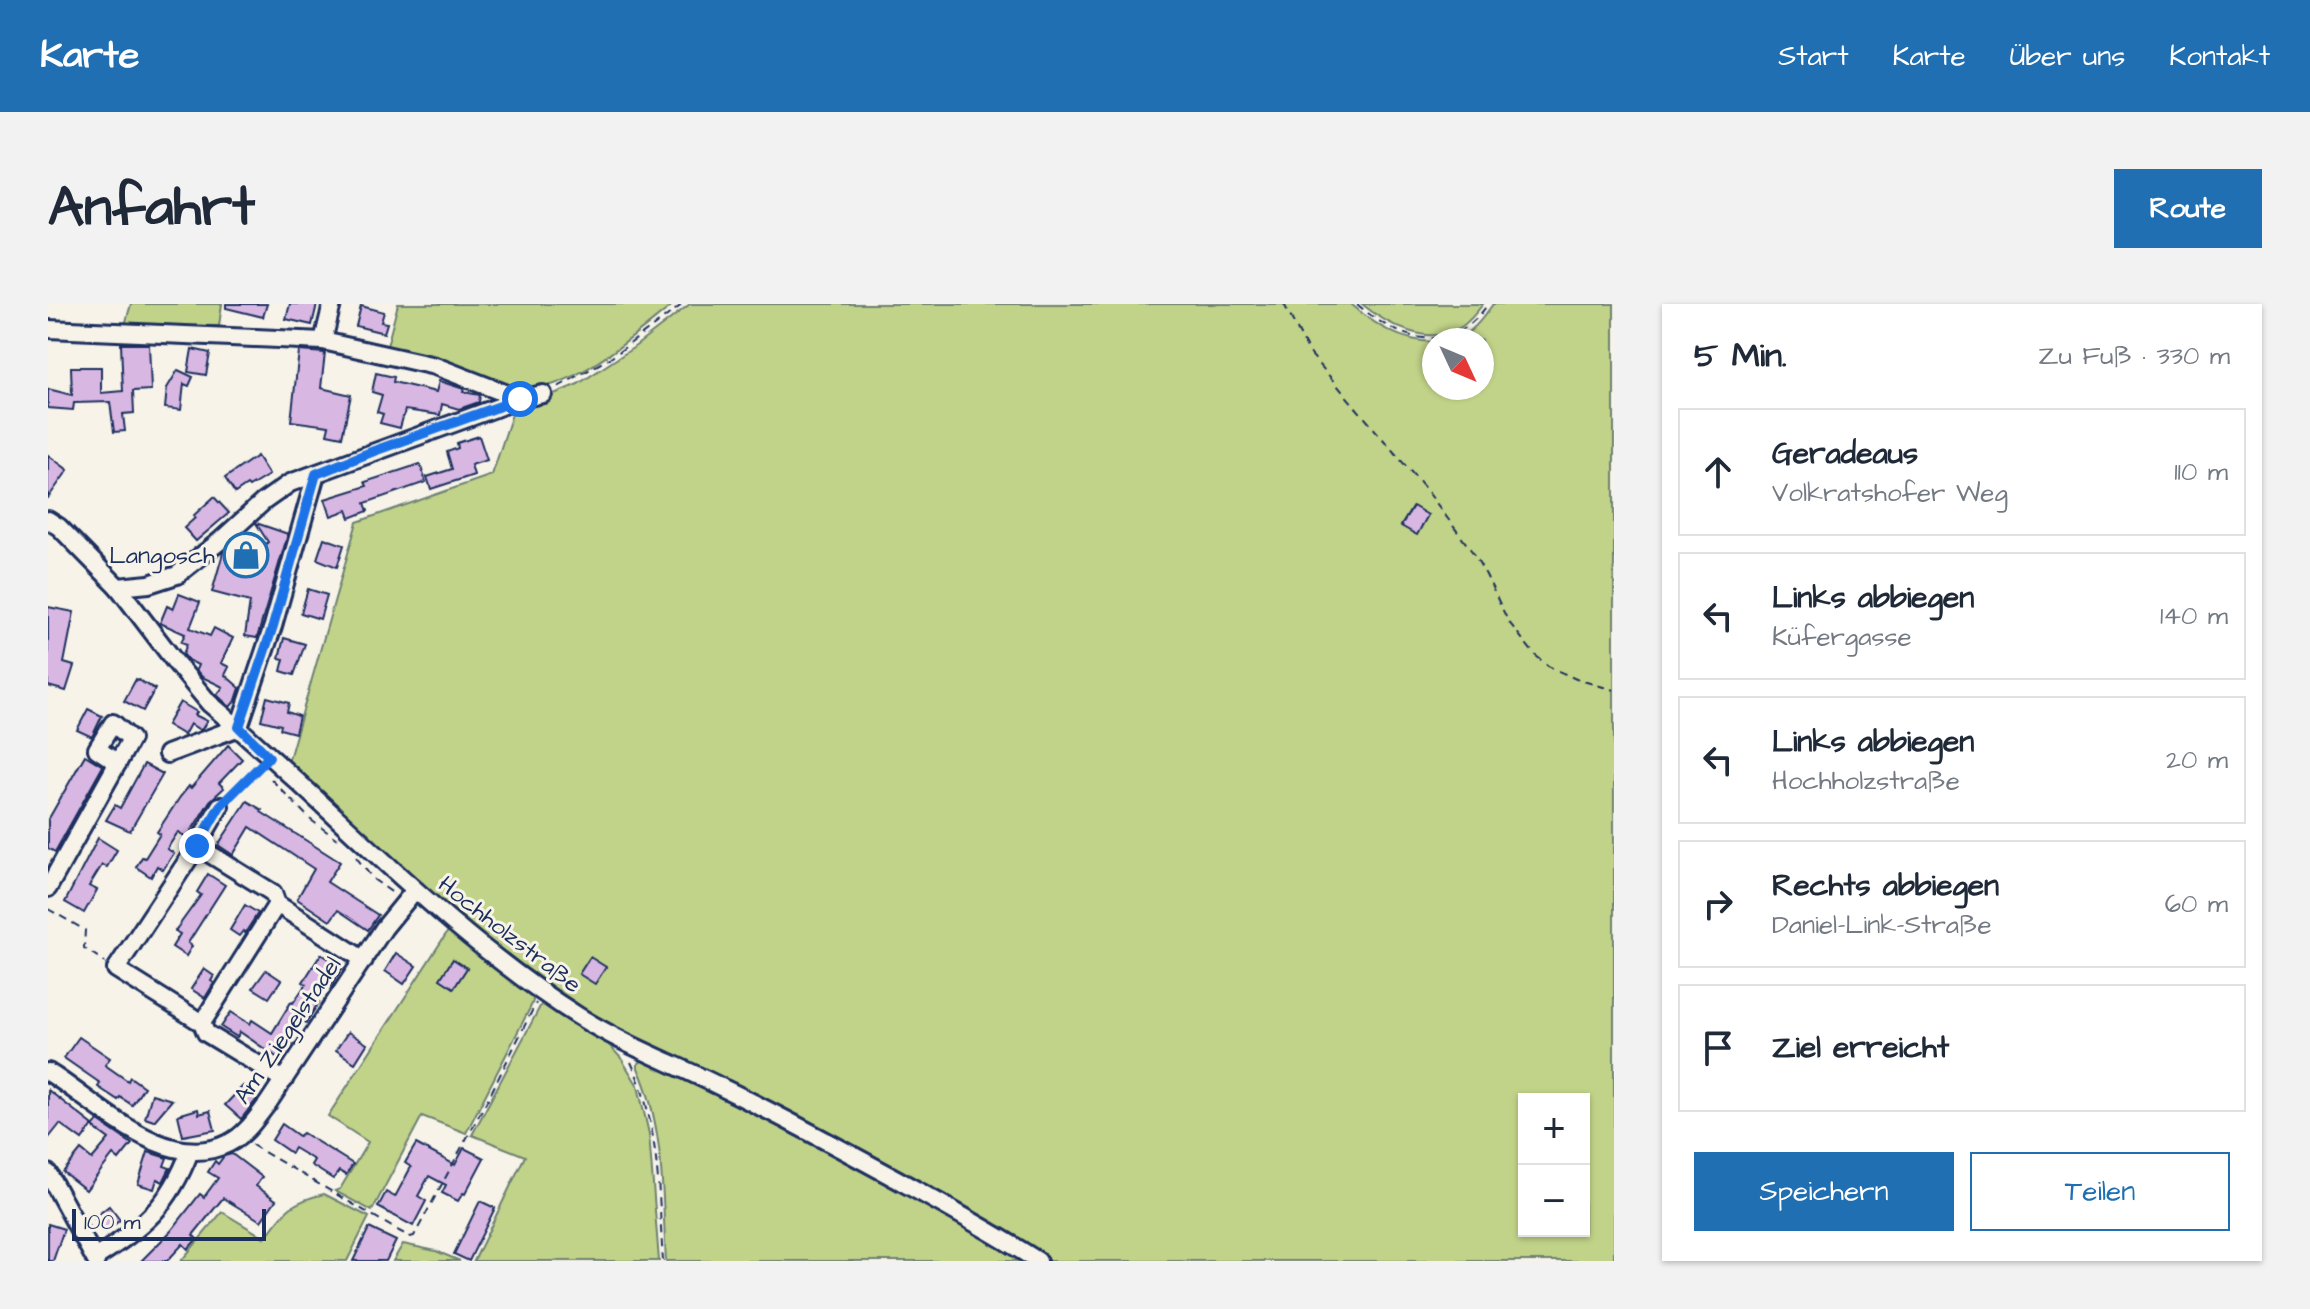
<!DOCTYPE html>
<html lang="de">
<head>
<meta charset="utf-8">
<style>
  :root { --surface:#fff; --page:#f2f2f3; --text:#1f2937; --muted:#747a83; --line:#e0e1e3; --accent:#1f6fb2 }
  body { margin:0; font-family:"Architects Daughter",sans-serif; background:var(--page); color:var(--text) }
  .controls { position:absolute; right:24px; bottom:24px; display:grid; overflow:hidden; border-radius:0px; box-shadow:0 2px 6px #0004 }
  .controls button { width:72px; height:72px; display:grid; place-items:center; padding:0; border:0; border-bottom:2px solid var(--line); background:var(--surface); color:var(--text); font:40px sans-serif }
  .compass { position:absolute; left:1374px; top:24px; width:72px; height:72px; border-radius:50%; background:var(--surface); box-shadow:0 2px 6px #0004; rotate:134deg }
  .scale { position:absolute; left:24px; bottom:20px; width:194px; box-sizing:border-box; padding-left:8px; border:4px solid #1b2f5e; border-top:0; font-size:22px; line-height:28px; white-space:nowrap; color:#1b2f5e; -webkit-text-stroke:6px #f7f3e8; paint-order:stroke }
  .stop { position:absolute; width:24px; height:24px; margin:-18px; border:6px solid #1a73e8; border-radius:50%; background:#fff }
  .stop.end { background:#1a73e8; border-color:#fff; box-shadow:0 2px 8px #0008 }
  .list { margin:0; padding:0; list-style:none }
  h2 { display:flex; justify-content:space-between; align-items:center; height:104px; margin:0; padding:0 32px; font-size:34px }
  h2 small { font-size:26px; font-weight:400; color:var(--muted) }
  .list li { display:grid; grid-template-columns:52px 1fr auto; gap:24px; align-items:center; box-sizing:border-box; height:128px; margin:0 16px 16px; padding:0 16px; border:2px solid var(--line); border-radius:0px }
  .list b { display:block; font-size:30px; white-space:nowrap }
  .list p { margin:0; font-size:26px; white-space:nowrap; color:var(--muted) }
  .list em { font-size:26px; font-style:normal; color:var(--muted) }
  .actions { display:flex; gap:16px; padding:24px 32px }
  .actions a { flex:1; padding:18px 0; border:2px solid var(--accent); border-radius:0px; text-align:center; font-size:28px; color:var(--accent) }
  .actions .main { background:var(--accent); color:#fff }
  .icon { flex:none; width:44px; height:44px; fill:none; stroke:currentColor; stroke-width:2; stroke-linecap:round; stroke-linejoin:round }
  .map { position:relative; flex:none; width:1566px; height:957px; overflow:hidden; border-radius:0px }
  header { display:flex; align-items:center; gap:48px; box-sizing:border-box; height:112px; padding:0 40px; background:var(--accent); color:#fff }
  header strong { font-size:38px }
  nav { display:flex; gap:44px; margin-inline-start:auto; font-size:28px }
  .intro { display:flex; align-items:center; justify-content:space-between; box-sizing:border-box; height:192px; padding:0 48px }
  h1 { margin:0; font-size:56px }
  .button { padding:20px 36px; border-radius:0px; background:var(--accent); color:#fff; font-size:28px; font-weight:700 }
  main { display:flex; gap:48px; padding:0 48px }
  aside { flex:1; background:var(--surface); border-radius:0px; box-shadow:0 2px 6px #0004 }
  .map>svg:first-child { display:block }
  .green { fill:#c1d388; stroke:#6e8173; stroke-width:2; fill-rule:evenodd }
  .building { fill:#d8b7e3; stroke:#1b2f5e; stroke-width:2 }
  .lines { fill:none; stroke-linecap:round; stroke-linejoin:round }
  .minor-casing { stroke:#1b2f5e; stroke-width:22 }
  .path { stroke:#1b2f5e; stroke-width:2; stroke-dasharray:8 6; stroke-linecap:butt }
  .minor { stroke:#f7f3e8; stroke-width:16 }
  .route { stroke:#1a73e8; stroke-width:10 }
  .labels { text-anchor:middle; stroke-width:6; stroke-linejoin:round; paint-order:stroke }
  .poi-label { font-size:24px; fill:#1b2f5e; stroke:#f7f3e8; text-anchor:end }
  .street-label { font-size:24px; fill:#1b2f5e; stroke:#f7f3e8 }
</style>
</head>
<body>
<header>
<strong>Karte</strong>
<nav><a>Start</a><a>Karte</a><a>Über uns</a><a>Kontakt</a></nav>
</header>
<div class="intro"><h1>Anfahrt</h1><a class="button">Route</a></div>
<main>
<div class="map">
<svg width="1566" height="957" viewBox="0 0 1566 957">
  <rect width="100%" height="100%" fill="#f7f3e8"/>
  <filter id="ink" filterUnits="userSpaceOnUse"><feTurbulence type="fractalNoise" baseFrequency=".0125" numOctaves="2"/><feDisplacementMap in="SourceGraphic" scale="16" xChannelSelector="R" yChannelSelector="G"/><feConvolveMatrix kernelMatrix="1 2 1 2 8 2 1 2 1" color-interpolation-filters="sRGB"/></filter>
  <g filter="url(#ink)">
    <!-- green -->
    <g class="green">
      <polygon points="83,0 174,0 171,22 77,21"/>
      <path d="M350,0H626C585,32 523,90 469,86L339,42Z"/>
      <path d="M642,0H1303C1328,22 1352,37 1386,38V84H1434V36H1408C1425,28 1434,15 1445,0H1566V957H999L966,936L590,739L506,689L412,618L238,458L241,455L309,218L444,171L465,107L530,80L585,44ZM1476,795H1536V927H1476Z"/>
      <path d="M1314,0H1435C1429,8 1422,17 1413,23C1382,44 1339,21 1314,0Z"/>
      <polygon points="402,624 482,686 485,697 483,702 418,829 374,812 324,907 287,887 292,885 320,838 280,812"/>
      <polygon points="495,697 561,741 573,754 590,782 601,830 611,957 426,957 477,852 424,831"/>
      <path d="M596,755L758,833L979,957H618C614,893 617,824 590,764V760Z"/>
      <path d="M276,890L321,913L299,957H133L174,908L217,934C237,907 242,898 276,890Z"/>
      <polygon points="355,940 388,947 412,957 345,957"/>
    </g>
    <!-- building -->
    <g class="building">
      <polygon points="178,0 219,0 215,13 178,4"/>
      <polygon points="242,0 269,0 264,21 238,15"/>
      <polygon points="313,2 336,8 333,18 339,19 336,29 308,22"/>
      <polygon points="73,40 101,40 103,86 85,87 86,109 75,110 77,127 66,128 62,98 26,99 25,106 0,104 0,85 24,91 23,63 53,63 53,89 75,87"/>
      <polygon points="144,45 162,49 158,71 140,68"/>
      <polygon points="251,47 277,49 273,84 303,91 294,133 279,130 281,122 243,117"/>
      <polygon points="130,66 145,73 141,82 136,80 133,106 117,104 119,84"/>
      <polygon points="328,69 346,73 345,78 388,88 391,77 416,85 415,88 432,91 431,98 411,105 394,100 392,111 357,106 352,124 332,119 335,110 329,108 334,91 324,88"/>
      <polygon points="431,132 439,156 423,161 426,171 383,185 379,173 404,165 399,148 410,144 409,139"/>
      <polygon points="0,151 20,166 0,194"/>
      <polygon points="209,152 221,171 201,183 199,181 187,189 177,174"/>
      <polygon points="372,160 378,178 317,199 320,207 302,214 299,206 283,212 277,195 319,182 317,178"/>
      <polygon points="166,193 181,209 148,237 136,224 147,214 145,212"/>
      <polygon points="1365,202 1380,211 1369,231 1353,222"/>
      <polygon points="208,219 240,230 209,334 197,332 202,298 164,288 175,249 185,240 196,243 201,231 213,244 220,238"/>
      <polygon points="276,234 296,241 289,263 269,255"/>
      <polygon points="260,285 279,291 272,315 253,309"/>
      <polygon points="131,290 152,298 142,324 162,332 166,324 185,334 173,359 181,363 177,371 192,384 188,396 182,403 169,391 175,383 154,373 148,366 150,361 140,356 135,350 139,340 133,338 137,330 112,319 119,302 125,305"/>
      <polygon points="0,303 26,308 16,359 26,362 18,387 0,382"/>
      <polygon points="236,334 257,340 246,371 233,367 236,355 231,354"/>
      <polygon points="88,375 107,385 95,407 76,397"/>
      <polygon points="219,393 241,399 239,408 251,412 247,429 232,425 233,421 213,416"/>
      <polygon points="132,398 149,408 147,411 159,417 154,425 152,426 142,420 136,431 119,421"/>
      <polygon points="40,405 54,412 44,433 29,426"/>
      <polygon points="180,441 194,455 171,479 176,484 162,497 139,534 130,528 119,545 126,549 115,566 109,562 103,573 88,563 94,553 97,554 112,530 109,528 132,493 141,482 143,484"/>
      <polygon points="37,451 55,462 7,548 0,544 0,516"/>
      <polygon points="96,460 115,470 82,527 58,516 67,501 72,504"/>
      <polygon points="199,497 214,506 213,508 292,558 279,578 330,611 320,626 290,606 282,617 249,595 266,565 202,523 185,551 170,541"/>
      <polygon points="50,534 69,546 59,563 54,561 41,582 49,586 36,609 17,598"/>
      <polygon points="160,570 177,581 140,639 144,642 138,652 124,643 132,630 127,627 153,591 149,588"/>
      <polygon points="197,601 210,609 197,629 195,627 191,632 182,626"/>
      <polygon points="348,649 368,662 356,680 337,667"/>
      <polygon points="273,650 295,663 283,682 276,677 264,694 271,698 258,719 252,716 239,736 244,739 233,756 192,728 189,733 173,723 183,708 202,720 204,716 224,729 243,698 245,699 258,680 255,678"/>
      <polygon points="542,653 558,663 547,680 531,670"/>
      <polygon points="405,655 419,664 406,684 392,675"/>
      <polygon points="156,665 166,672 163,677 166,679 157,694 143,685"/>
      <polygon points="218,666 233,676 221,694 205,684"/>
      <polygon points="300,728 319,740 307,759 288,746"/>
      <polygon points="31,733 62,754 57,761 80,777 82,773 96,783 84,801 72,793 70,796 50,783 52,779 16,754"/>
      <polygon points="195,782 209,795 193,815 177,801"/>
      <polygon points="0,786 45,821 34,836 12,820 0,835"/>
      <polygon points="104,790 124,796 106,817 97,814"/>
      <polygon points="150,805 151,810 162,807 167,826 135,832 130,811"/>
      <polygon points="50,817 84,840 71,856 65,851 38,886 15,868 33,846 44,855 61,835 45,823"/>
      <polygon points="234,820 251,832 255,829 305,860 298,871 291,867 285,875 263,861 266,856 246,844 243,849 224,836"/>
      <polygon points="368,840 407,861 416,844 436,854 417,890 415,889 410,897 394,889 398,881 381,872 370,892 378,897 365,922 330,903 338,888 347,893 363,863 357,859"/>
      <polygon points="100,848 119,854 116,862 122,864 115,878 109,875 106,885 90,880"/>
      <polygon points="184,850 214,873 208,882 228,896 213,917 175,894 145,931 149,935 140,945 135,940 119,957 93,957 123,927 152,890 156,893 170,874 160,868 167,857 170,860 176,852"/>
      <polygon points="432,897 447,904 421,957 406,950"/>
      <polygon points="61,902 72,916 57,928 46,914"/>
      <polygon points="0,920 16,925 5,957 0,957"/>
      <polygon points="321,924 348,937 338,957 305,957"/>
    </g>
    <g class="lines">
      <!-- minor casing -->
      <g class="minor-casing">
        <g id="minor">
          <polyline points="0,25 275,37 387,62 472,95"/>
          <polyline points="275,37 284,0"/>
          <path d="M0,216L11,223L70,283L128,359L161,399C285,503 393,625 530,712C576,741 628,760 677,785C733,812 788,842 843,872C892,899 942,926 990,957"/>
          <polyline points="70,283 101,280 129,271 172,237 215,198 242,179 472,95 495,90"/>
          <polyline points="119,450 191,423 225,322 268,170"/>
          <polyline points="172,502 149,542 68,665 154,719 158,729 236,776"/>
          <polyline points="149,542 225,589 229,600 316,656"/>
          <polyline points="0,584 83,435 65,419 49,445 70,459"/>
          <polyline points="154,719 229,600"/>
          <path d="M0,768C49,798 118,871 181,839C198,831 209,813 220,799L336,624L367,586"/>
          <polyline points="0,869 48,957"/>
          <path d="M47,954C95,923 121,903 142,847"/>
        </g>
      </g>
      <!-- path -->
      <g class="path">
        <polyline points="1236,0 1260,47 1380,188 1426,250 1438,271 1460,317 1487,351 1500,362 1528,375 1566,386"/>
        <path d="M1309,0C1351,38 1404,53 1440,0"/>
        <polyline points="510,83 564,53 635,0"/>
        <polyline points="223,475 263,516 289,535"/>
        <polyline points="182,493 211,463"/>
        <polyline points="308,553 325,575 346,590"/>
        <polyline points="0,605 37,626 36,644 57,658"/>
        <path d="M583,758C612,821 610,889 615,957"/>
        <polyline points="204,841 351,927 362,933 366,932 443,789 488,699"/>
      </g>
      <!-- minor -->
      <use href="#minor" class="minor"/>
    </g>
  </g>
  <g class="lines" filter="url(#ink)">
    <!-- route -->
    <polyline class="route" points="149,542 172,502 221,453 191,423 225,322 268,170 326,147 472,95"/>
  </g>
  <!-- icons -->
  <defs>
    <g id="shop-ring" transform="scale(2.3)"><circle r="9.5" fill="#f7f3e8" stroke="#1f6fb2" stroke-width="1.5"/><path d="M-5-2.5h2.3a2.7 3.5 0 0 1 5.4 0H5L5.5 6h-11ZM-1.5-2.5h3a1.5 2.3 0 0 0-3 0Z" fill="#1f6fb2"/></g>
  </defs>
  <g fill-rule="evenodd">
    <use href="#shop-ring" x="198" y="251"/>
  </g>
  <g class="labels">
    <!-- poi labels -->
    <g class="poi-label">
      <text x="167" y="259">Langosch</text>
    </g>
    <!-- street labels -->
    <g class="street-label">
      <text transform="translate(462 630) rotate(38)" y="8">Hochholzstraße</text>
      <text transform="translate(239 726) rotate(-56)" y="8">Am Ziegelstadel</text>
    </g>
  </g>
</svg>
<div class="controls">
<button>+</button>
<button>−</button>
</div>
<svg class="compass" viewBox="-18 -18 36 36"><path d="M0-13l5 13h-10z" fill="#e53935"/><path d="M0 13l5-13h-10z" fill="#747a83"/></svg>
<div class="scale">100 m</div>
<div class="stop" style="left:472px;top:95px"></div>
<div class="stop end" style="left:149px;top:542px"></div>
</div>
<aside>
<h2>5 Min.<small>Zu Fuß · 330 m</small></h2>
<ul class="list">
<li><svg class="icon" aria-label="ahead" viewBox="0 0 24 24"><path d="M12 20V5M6 11l6-6 6 6"/></svg><div><b>Geradeaus</b><p>Volkratshofer Weg</p></div><em>110 m</em></li>
<li><svg class="icon" aria-label="left" viewBox="0 0 24 24"><path d="M17 20v-9H6M10 6l-5 5 5 5"/></svg><div><b>Links abbiegen</b><p>Küfergasse</p></div><em>140 m</em></li>
<li><svg class="icon" aria-label="left" viewBox="0 0 24 24"><path d="M17 20v-9H6M10 6l-5 5 5 5"/></svg><div><b>Links abbiegen</b><p>Hochholzstraße</p></div><em>20 m</em></li>
<li><svg class="icon" aria-label="right" viewBox="0 0 24 24"><path d="M7 20v-9h11M14 6l5 5-5 5"/></svg><div><b>Rechts abbiegen</b><p>Daniel-Link-Straße</p></div><em>60 m</em></li>
<li><svg class="icon" aria-label="arrive" viewBox="0 0 24 24"><path d="M6 21V4h12l-3 4 3 4H6"/></svg><div><b>Ziel erreicht</b></div></li>
</ul>
<div class="actions"><a class="main">Speichern</a><a>Teilen</a></div>
</aside>
</main>
</body>
</html>
